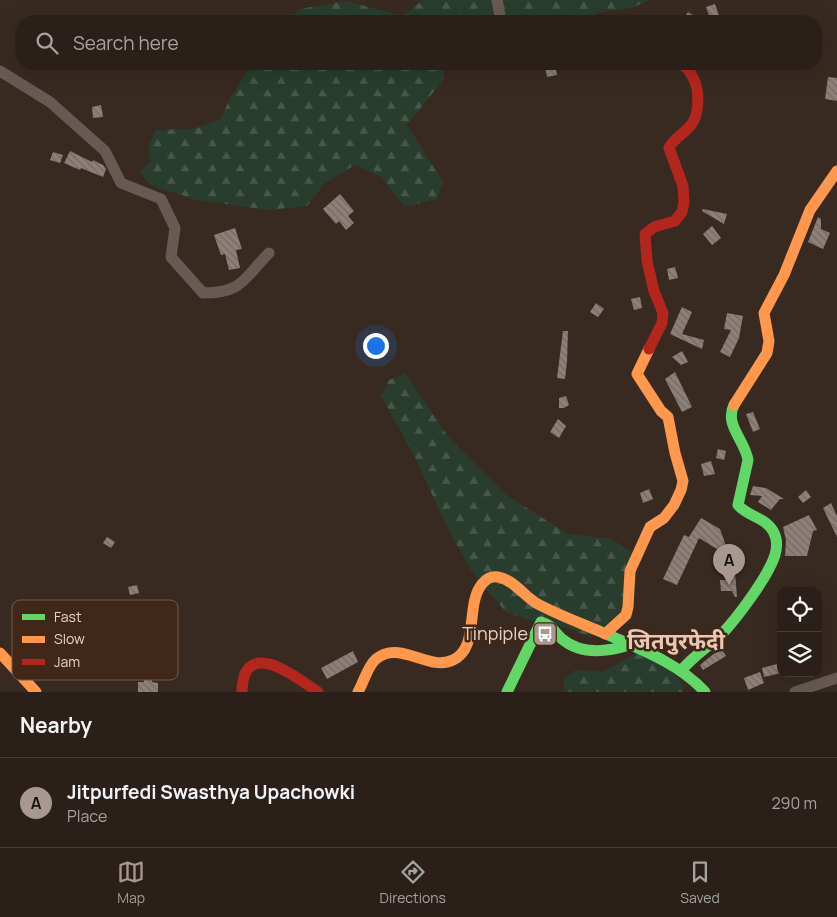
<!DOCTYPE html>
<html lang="en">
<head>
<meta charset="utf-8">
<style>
  :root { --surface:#2a2019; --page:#322822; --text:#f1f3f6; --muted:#a5a3a2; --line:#463e38; --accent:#a8988f }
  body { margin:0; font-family:Manrope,"Noto Sans Devanagari",sans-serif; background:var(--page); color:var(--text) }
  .controls { position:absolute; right:15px; bottom:15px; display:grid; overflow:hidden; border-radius:10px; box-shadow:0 5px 20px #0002 }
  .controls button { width:45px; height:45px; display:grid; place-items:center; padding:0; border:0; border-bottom:1px solid var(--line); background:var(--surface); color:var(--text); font:25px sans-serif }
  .you { position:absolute; left:375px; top:345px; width:18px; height:18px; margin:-12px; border:4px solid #fff; border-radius:50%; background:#1a73e8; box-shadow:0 0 0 8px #1a73e833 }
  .badge { display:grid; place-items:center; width:32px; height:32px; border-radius:50%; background:var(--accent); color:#111; font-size:16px; font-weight:700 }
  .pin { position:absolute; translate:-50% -41px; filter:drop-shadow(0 1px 2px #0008) }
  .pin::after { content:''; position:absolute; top:26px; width:18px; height:15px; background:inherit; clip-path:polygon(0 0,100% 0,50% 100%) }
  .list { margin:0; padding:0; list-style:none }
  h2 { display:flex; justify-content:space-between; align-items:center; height:65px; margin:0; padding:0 20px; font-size:21px }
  h2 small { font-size:16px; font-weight:400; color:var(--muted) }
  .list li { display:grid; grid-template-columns:32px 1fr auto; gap:15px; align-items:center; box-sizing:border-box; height:90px; padding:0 20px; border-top:1px solid var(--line) }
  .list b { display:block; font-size:19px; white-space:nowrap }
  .list p { margin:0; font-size:16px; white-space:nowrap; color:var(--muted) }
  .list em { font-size:16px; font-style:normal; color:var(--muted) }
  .icon { flex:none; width:28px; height:28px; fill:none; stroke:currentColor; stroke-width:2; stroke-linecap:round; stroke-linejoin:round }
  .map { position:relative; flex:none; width:837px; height:692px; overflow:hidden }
  .search { position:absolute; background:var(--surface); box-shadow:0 5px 20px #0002; left:15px; right:15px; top:15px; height:55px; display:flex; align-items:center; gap:12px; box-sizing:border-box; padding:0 18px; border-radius:20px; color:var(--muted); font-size:19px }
  .sheet { height:155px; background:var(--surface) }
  nav { display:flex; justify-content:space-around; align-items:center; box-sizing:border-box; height:70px; border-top:1px solid var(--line); background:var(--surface); font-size:14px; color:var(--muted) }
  nav a { display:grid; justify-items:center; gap:2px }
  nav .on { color:var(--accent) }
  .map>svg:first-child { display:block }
  .forest { fill:url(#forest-firs) }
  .building { fill:url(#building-back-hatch) }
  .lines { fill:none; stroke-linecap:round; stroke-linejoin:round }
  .street { stroke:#675a52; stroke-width:11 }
  .fast { stroke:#63d668; stroke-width:11 }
  .slow { stroke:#ff974d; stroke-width:11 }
  .jam { stroke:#b3261e; stroke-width:11 }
  .labels { text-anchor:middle; stroke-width:5; stroke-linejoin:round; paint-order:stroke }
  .poi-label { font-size:18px; fill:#e5d3ca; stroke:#412718; text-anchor:end }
  .district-label { font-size:22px; font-weight:bold; fill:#eac7b4; stroke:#412718 }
  .key { fill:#412718; stroke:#725b4d; stroke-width:1 }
  .key-label { font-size:14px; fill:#e5d3ca }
</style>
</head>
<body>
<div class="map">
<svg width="837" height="692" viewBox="0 0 837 692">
  <defs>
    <pattern id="forest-firs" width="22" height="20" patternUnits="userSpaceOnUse" patternTransform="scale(1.25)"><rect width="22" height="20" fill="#283d2e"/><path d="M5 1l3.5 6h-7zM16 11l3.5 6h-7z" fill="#47584b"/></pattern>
    <pattern id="building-back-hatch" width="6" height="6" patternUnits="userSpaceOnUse" patternTransform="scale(1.25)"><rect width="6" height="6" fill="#8d8078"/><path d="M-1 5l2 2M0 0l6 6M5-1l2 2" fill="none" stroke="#746963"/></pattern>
  </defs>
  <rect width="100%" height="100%" fill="#382a21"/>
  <!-- forest -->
  <g class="forest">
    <polygon points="423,0 650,0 634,7 598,13 581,21 289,21 300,9 346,1 403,16"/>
    <polygon points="252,64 443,64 444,79 407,125 443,182 437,199 405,207 380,176 355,165 325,183 307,206 269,210 197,200 150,185 140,171 151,162 148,146 156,130 194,129 220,120 230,98"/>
    <polygon points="405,373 449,438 506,495 568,534 612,539 638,557 632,618 590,637 570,629 527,619 506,612 470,569 445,523 415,457 381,396 389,380"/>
    <polygon points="636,653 662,658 684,687 683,692 565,692 564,690 564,678 576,670 603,672"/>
  </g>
  <!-- building -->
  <g class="building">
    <polygon points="715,4 720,18 711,21 706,7"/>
    <polygon points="688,12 702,21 682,21"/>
    <polygon points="555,64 557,75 547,77 545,66"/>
    <polygon points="828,77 837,78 837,101 825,99"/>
    <polygon points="101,105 103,117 93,118 92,107"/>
    <polygon points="70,151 92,162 93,160 103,165 106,169 103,177 81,168 80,170 64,163"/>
    <polygon points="53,152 63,155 60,163 50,160"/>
    <polygon points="340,194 354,211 348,216 354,223 346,230 339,221 336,224 323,209"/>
    <polygon points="703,209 727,214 724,224 702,211"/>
    <polygon points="818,217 821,219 821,229 830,233 823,249 808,242"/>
    <polygon points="712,226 721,238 712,245 703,234"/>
    <polygon points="235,228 242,249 236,250 240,268 229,270 225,254 221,255 214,235"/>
    <polygon points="675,267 678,278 669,280 667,269"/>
    <polygon points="640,297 642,308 634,310 631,299"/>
    <polygon points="596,303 604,309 598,317 590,312"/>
    <polygon points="682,307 692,312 682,334 704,340 702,349 670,334"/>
    <polygon points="727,313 743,316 739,338 730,357 720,352 731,330 724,329"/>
    <polygon points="563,331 568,331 567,362 565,379 557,378"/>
    <polygon points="682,351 688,362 681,365 672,357"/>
    <polygon points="675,372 692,407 682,412 665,379"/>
    <polygon points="566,396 569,405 564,408 559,408 559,398"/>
    <polygon points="753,412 760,429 753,432 746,414"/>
    <polygon points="558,419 566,426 559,438 550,432"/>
    <polygon points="718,449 726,451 724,460 716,458"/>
    <polygon points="711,461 715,474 704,476 701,464"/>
    <polygon points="753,486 766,488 784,499 780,499 771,510 758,502 762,496 750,495"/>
    <polygon points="649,489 653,499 643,503 640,493"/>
    <polygon points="806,490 811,497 803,503 798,497"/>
    <polygon points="831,503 837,516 837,537 823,508"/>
    <polygon points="809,515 817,530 813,531 807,556 785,556 786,540 783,527"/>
    <polygon points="701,518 720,529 735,572 737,597 735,597 732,591 721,591 720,580 728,580 717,549 699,538 677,585 663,579 684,535 689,537"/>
    <polygon points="107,537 115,542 111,548 103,543"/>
    <polygon points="137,585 139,593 130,595 128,587"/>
    <polygon points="721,648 726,656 703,670 700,665"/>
    <polygon points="353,651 358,662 327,679 321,668"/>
    <polygon points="781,663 781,673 764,677 762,668"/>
    <polygon points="149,670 152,682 158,683 158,692 138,692 138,682 144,682 142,672"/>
    <polygon points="760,672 764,683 748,690 744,678"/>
  </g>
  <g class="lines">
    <!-- street -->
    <g class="street">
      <polyline points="497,0 501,21"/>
      <path d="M0,71L50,102L105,151L121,183L161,199L175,228L171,257L203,293C243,293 244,278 269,253"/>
      <polyline points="795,692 837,678"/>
    </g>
    <!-- fast -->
    <g class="fast">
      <path d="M599,631C635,647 678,662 705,692"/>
      <path d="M681,671C692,657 708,647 721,635C737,618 768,577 775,555C777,548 777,539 774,533C768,518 748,517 738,505L748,460C745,440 724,425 734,405"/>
      <path d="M507,692L541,622C552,625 553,631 562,639C581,655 607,652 629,645"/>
    </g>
    <!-- slow -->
    <g class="slow">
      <polyline points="734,405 767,353 769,341 764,313 784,275 810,210 837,171"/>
      <polyline points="605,634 626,615 628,607 630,571 650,527 664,518 674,505 681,490 683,481 675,453 668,417 661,411 637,374 649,349"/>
      <polyline points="0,653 36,692"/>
      <path d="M358,692C364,682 367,667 376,659C400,639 428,672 453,660C480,647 465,605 482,584C486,579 492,576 498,577C514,580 523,595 536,603C556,614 578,622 599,631"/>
    </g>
    <!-- jam -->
    <g class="jam">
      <path d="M649,349L662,323L663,313L654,291L647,261L645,234L654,227L675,221L682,212L684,202L683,186L669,148C674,138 684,134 691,125C700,114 700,88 692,76C690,71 686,68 682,64"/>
      <path d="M242,692C243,635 296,677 318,692"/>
    </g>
  </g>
  <!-- icons -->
  <defs>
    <g id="bus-square" transform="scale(1.25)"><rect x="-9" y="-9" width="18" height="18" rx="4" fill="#a8988f" stroke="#412718"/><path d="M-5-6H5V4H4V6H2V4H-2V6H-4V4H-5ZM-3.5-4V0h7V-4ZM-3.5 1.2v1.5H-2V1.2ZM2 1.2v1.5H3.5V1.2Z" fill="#fff"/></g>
  </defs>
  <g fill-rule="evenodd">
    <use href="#bus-square" x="545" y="634"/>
  </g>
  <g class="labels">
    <!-- poi labels -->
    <g class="poi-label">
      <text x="528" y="640">Tinpiple</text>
    </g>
    <!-- district labels -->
    <g class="district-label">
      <text x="676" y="649">जितपुरफेदी</text>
    </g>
  </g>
  <!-- legend -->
  <rect x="12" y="600" width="166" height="80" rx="8" class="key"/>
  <rect x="22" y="614" width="23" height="6" fill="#63d668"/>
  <rect x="22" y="636" width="23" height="7" fill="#ff974d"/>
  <rect x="22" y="659" width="23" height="6" fill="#b3261e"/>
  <g class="key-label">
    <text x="54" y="622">Fast</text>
    <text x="54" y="644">Slow</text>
    <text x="54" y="667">Jam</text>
  </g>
</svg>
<div class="controls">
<button><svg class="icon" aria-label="locate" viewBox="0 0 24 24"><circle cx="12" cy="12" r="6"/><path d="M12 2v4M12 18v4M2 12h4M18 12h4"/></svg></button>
<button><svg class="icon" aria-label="layers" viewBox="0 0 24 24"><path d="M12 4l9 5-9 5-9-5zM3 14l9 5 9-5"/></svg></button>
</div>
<div class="you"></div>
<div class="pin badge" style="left:729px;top:585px">A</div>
<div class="search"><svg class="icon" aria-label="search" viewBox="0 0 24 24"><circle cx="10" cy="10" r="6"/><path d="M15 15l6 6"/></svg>Search here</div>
</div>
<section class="sheet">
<h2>Nearby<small></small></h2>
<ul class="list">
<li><span class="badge">A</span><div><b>Jitpurfedi Swasthya Upachowki</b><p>Place</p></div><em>290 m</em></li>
</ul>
</section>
<nav>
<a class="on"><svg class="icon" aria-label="map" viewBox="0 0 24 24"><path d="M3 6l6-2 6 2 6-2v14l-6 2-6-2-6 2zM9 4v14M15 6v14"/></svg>Map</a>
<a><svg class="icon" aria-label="directions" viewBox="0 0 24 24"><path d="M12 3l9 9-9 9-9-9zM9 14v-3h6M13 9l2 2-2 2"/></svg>Directions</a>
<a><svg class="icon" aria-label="saved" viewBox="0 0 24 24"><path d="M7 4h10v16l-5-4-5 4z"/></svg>Saved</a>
</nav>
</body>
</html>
